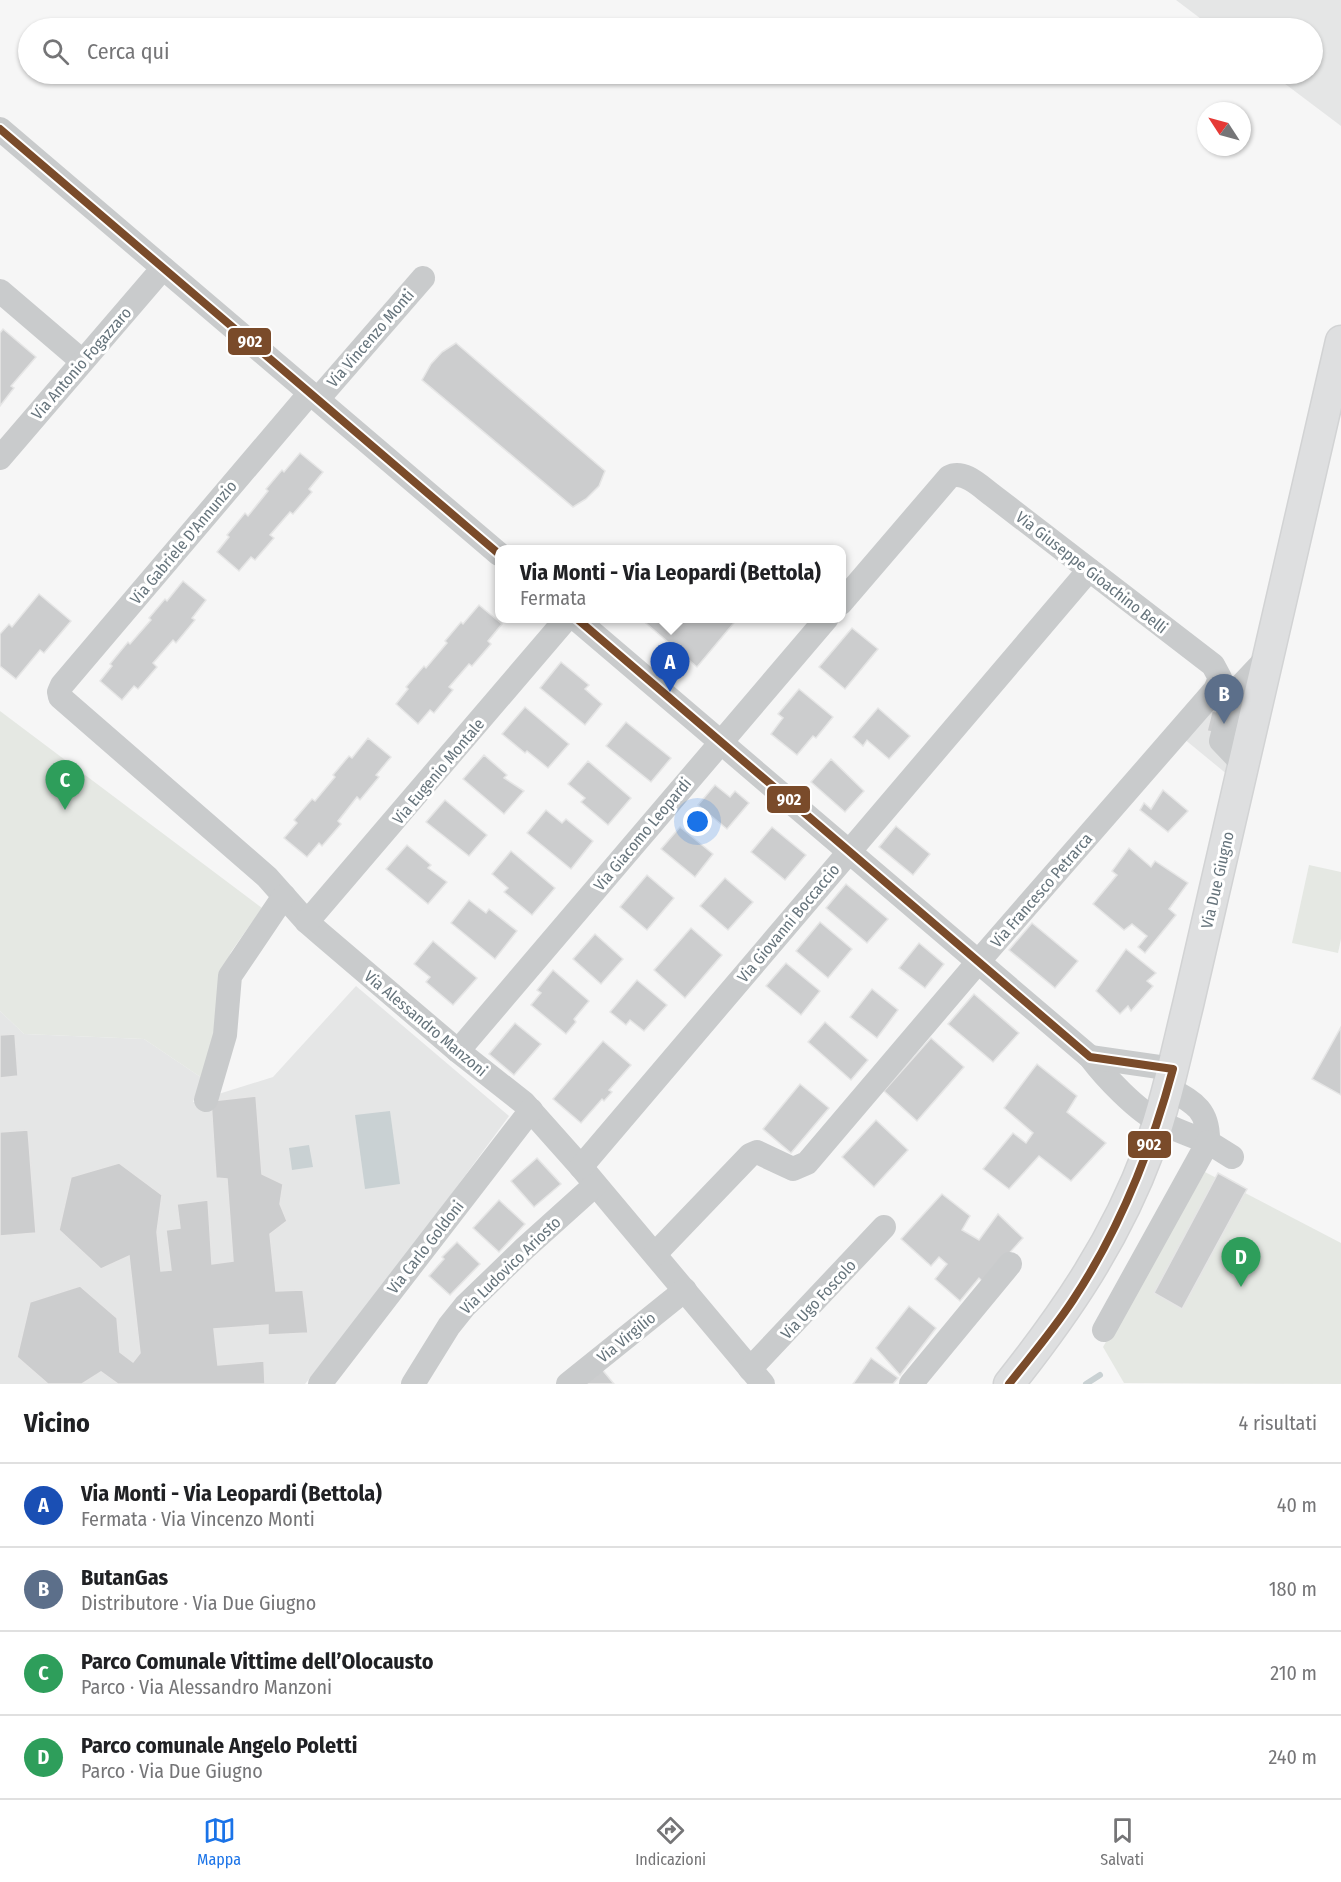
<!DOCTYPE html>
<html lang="it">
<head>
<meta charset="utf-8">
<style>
  :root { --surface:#fff; --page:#f2f2f2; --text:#202124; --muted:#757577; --line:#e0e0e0; --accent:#1a73e8 }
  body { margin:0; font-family:"Fira Sans Condensed",sans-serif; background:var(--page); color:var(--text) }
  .compass { position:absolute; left:1197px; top:102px; width:54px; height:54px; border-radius:50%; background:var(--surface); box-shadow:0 2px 4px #0004; rotate:306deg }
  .you { position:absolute; left:698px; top:822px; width:21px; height:21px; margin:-15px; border:4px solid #fff; border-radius:50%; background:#1a73e8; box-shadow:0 0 0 9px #1a73e833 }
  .badge { display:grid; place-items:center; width:39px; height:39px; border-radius:50%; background:var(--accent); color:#fff; font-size:20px; font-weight:700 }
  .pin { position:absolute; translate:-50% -50px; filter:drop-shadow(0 2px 3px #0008) }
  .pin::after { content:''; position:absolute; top:32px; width:21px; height:18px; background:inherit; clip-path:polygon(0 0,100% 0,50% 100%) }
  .popup { position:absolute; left:495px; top:545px; width:351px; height:78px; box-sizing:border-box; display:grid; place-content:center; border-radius:12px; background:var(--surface); filter:drop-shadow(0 2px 4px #0005); font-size:20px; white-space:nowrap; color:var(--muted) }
  .popup b { font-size:22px; color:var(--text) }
  .popup::after { content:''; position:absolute; left:50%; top:100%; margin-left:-12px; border:12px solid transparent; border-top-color:var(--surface) }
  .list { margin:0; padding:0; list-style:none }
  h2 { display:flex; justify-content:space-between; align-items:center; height:78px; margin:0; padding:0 24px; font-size:26px }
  h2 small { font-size:20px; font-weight:400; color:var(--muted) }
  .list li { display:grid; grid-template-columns:39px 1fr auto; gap:18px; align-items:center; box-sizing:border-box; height:84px; padding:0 24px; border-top:2px solid var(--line) }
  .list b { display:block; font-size:22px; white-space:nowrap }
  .list p { margin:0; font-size:20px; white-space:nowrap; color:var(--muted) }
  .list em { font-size:20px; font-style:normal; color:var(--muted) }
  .icon { flex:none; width:33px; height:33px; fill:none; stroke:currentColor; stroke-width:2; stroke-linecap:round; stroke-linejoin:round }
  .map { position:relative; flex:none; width:1341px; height:1384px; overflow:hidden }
  .search { position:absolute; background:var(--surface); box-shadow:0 2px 4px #0004; left:18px; right:18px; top:18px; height:66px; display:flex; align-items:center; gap:15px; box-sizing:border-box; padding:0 21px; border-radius:33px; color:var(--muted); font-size:22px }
  .sheet { height:414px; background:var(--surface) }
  nav { display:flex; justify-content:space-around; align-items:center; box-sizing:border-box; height:84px; border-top:2px solid var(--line); background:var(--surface); font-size:16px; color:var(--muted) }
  nav a { display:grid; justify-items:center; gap:3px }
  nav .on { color:var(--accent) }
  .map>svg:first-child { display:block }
  .built { fill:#e5e6e6 }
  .green { fill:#e5e8e3 }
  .water { fill:#c9d1d3 }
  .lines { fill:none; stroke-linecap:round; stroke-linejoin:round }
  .stream { stroke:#c9d1d3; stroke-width:6 }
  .building { fill:#cccdce; stroke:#e6e6e6; stroke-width:1.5 }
  .major-casing { stroke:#d2d3d4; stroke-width:33 }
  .minor { stroke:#c9cbcc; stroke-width:24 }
  .major { stroke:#dedfe0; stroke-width:30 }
  .bus-1-casing { stroke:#fff; stroke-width:12 }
  .bus-1 { stroke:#7a4b2a; stroke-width:8 }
  .labels { text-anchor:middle; stroke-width:6; stroke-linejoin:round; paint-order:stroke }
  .street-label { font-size:16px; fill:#66747c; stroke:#fff }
  .line-badge { stroke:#fff; stroke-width:2 }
  .badge-label { font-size:16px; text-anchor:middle; font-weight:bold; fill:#fff }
</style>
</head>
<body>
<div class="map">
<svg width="1341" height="1384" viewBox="0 0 1341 1384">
  <rect width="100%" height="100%" fill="#f6f6f6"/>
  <!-- built -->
  <g class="built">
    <polygon points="1176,0 1341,0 1341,126 1272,74 1312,74 1312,28 1213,28"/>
    <polygon points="1235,678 1228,775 1183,738"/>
    <polygon points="356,986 509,1116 400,1264 305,1384 0,1384 0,1011 24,1034 144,1039 202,1078 193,1102 273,1077"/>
  </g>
  <!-- green -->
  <g class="green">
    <polygon points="0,711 262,908 231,952 219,979 220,1025 202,1078 144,1039 24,1034 0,1011"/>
    <polygon points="1309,865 1341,872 1341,939 1338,953 1292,943"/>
    <polygon points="1205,1172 1341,1243 1341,1384 1124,1383 1103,1347"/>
  </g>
  <!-- water -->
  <g class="water">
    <polygon points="390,1111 400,1184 365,1189 355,1115"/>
    <polygon points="309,1145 313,1167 292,1170 289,1148"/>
  </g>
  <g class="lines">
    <!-- stream -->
    <polyline class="stream" points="1086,1384 1100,1375"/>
  </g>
  <!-- building -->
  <g class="building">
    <polygon points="3,329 36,357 11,386 14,388 0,406 0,333"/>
    <polygon points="456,343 605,471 599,486 586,499 573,507 422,380 431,364 442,352"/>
    <polygon points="300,453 323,472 309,489 312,492 293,514 290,512 270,535 274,538 255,560 251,557 239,571 217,552 229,537 227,535 245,513 248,516 268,491 266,489 282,470 284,472"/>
    <polygon points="183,581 206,600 192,618 195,620 176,643 173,640 153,663 157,667 138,689 134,686 122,700 100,681 112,666 110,664 128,642 130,644 151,620 149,618 165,599 167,601"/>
    <polygon points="39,594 71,621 44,653 40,650 16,679 0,666 0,634 9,624 12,627"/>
    <polygon points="479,605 502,624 488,641 491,644 472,666 469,664 449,687 453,690 434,713 430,710 418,724 396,704 408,689 406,687 424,666 426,668 447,643 445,641 461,622 463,624"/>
    <polygon points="640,618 738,618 697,667"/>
    <polygon points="852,628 878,649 845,689 819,667"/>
    <polygon points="561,662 589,685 585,689 602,704 585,725 540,688"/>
    <polygon points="799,689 833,717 816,738 813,736 797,755 771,734 783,718 778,714"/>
    <polygon points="525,707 569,744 548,768 527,751 525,753 502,734"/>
    <polygon points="878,708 910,736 889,759 867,740 863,746 853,737"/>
    <polygon points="1212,711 1231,715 1227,735 1207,731"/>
    <polygon points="626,722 671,758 651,782 606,746"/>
    <polygon points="368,738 391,757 376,775 379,777 360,800 357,797 338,821 341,824 322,846 319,843 307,857 284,838 297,823 294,820 312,799 315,801 335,777 333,775 349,756 352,758"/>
    <polygon points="484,755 507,775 504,778 524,791 504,814 463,779"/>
    <polygon points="831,759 864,791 845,812 811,782"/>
    <polygon points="588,761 631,798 608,825 581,802 585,798 568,784"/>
    <polygon points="715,785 730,797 735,791 749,803 727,829 698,805"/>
    <polygon points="1163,790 1188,811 1168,832 1140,810 1144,803 1151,809"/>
    <polygon points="445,800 487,835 469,856 426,822"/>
    <polygon points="546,810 562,823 566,819 593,841 571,869 527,833"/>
    <polygon points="896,826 930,854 913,875 879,847"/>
    <polygon points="680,827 713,854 695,877 661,849"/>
    <polygon points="772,827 806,855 785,880 751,852"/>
    <polygon points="407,845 431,865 428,868 447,882 428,904 386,869"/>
    <polygon points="1129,848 1151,867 1155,861 1188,883 1169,909 1176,915 1145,953 1138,947 1147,936 1132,924 1124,930 1093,904 1117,875 1112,871"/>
    <polygon points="511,851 555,888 532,915 504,892 508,888 492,874"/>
    <polygon points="647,875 674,898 647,930 620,907"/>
    <polygon points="725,878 753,902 728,930 700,906"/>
    <polygon points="846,884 888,919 867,943 826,908"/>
    <polygon points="469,900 486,913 489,909 517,931 495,959 451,923"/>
    <polygon points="820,922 852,949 828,978 796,951"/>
    <polygon points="1032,923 1078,961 1055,988 1009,950"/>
    <polygon points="691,928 722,955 685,998 654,970"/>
    <polygon points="595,934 623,959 601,984 573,959"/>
    <polygon points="433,941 477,978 453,1005 426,982 430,977 414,964"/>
    <polygon points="919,943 944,964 925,988 899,968"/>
    <polygon points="1126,949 1156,973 1147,981 1153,986 1131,1011 1128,1006 1120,1014 1096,991"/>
    <polygon points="786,963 820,991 801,1015 766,986"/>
    <polygon points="553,970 589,1001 574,1019 576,1022 566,1034 531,1005 541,993 537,990"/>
    <polygon points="637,980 667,1005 644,1031 630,1020 626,1025 610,1012"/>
    <polygon points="872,989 898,1010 877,1038 850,1017"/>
    <polygon points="974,994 1019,1033 993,1062 948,1024"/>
    <polygon points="825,1022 868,1060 851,1080 808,1042"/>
    <polygon points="515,1023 541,1044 514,1075 489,1054"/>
    <polygon points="1341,1027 1341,1095 1312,1079"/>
    <polygon points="15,1034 18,1076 0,1078 0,1035"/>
    <polygon points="931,1038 964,1067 917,1121 884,1091"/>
    <polygon points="603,1041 631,1065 609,1090 612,1092 604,1101 602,1099 581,1123 553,1099"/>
    <polygon points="1037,1064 1077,1096 1067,1112 1106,1143 1071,1181 1039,1156 1009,1189 983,1169 1013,1133 1026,1143 1033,1133 1004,1108"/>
    <polygon points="800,1084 829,1108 791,1153 763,1129"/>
    <polygon points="256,1096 262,1174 283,1184 280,1204 287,1221 270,1234 276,1291 303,1290 308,1333 268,1335 268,1325 214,1329 218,1365 264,1361 265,1384 118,1384 101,1372 82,1384 48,1384 17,1357 30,1302 80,1286 117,1318 120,1352 133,1362 140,1353 129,1256 101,1269 59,1230 71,1177 119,1163 162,1195 157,1232 161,1271 171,1270 166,1230 180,1228 177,1204 208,1200 212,1264 233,1261 227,1179 216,1178 211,1101"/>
    <polygon points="876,1120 908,1150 874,1187 842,1157"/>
    <polygon points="28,1130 36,1233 0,1236 0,1132"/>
    <polygon points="537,1158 561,1184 534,1207 511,1181"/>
    <polygon points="1218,1173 1247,1189 1182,1309 1154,1293"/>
    <polygon points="942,1194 970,1216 962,1230 979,1240 998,1214 1023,1238 983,1282 979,1278 960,1301 935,1279 947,1264 939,1257 931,1266 901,1239"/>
    <polygon points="499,1200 525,1224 499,1252 473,1228"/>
    <polygon points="457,1242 480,1264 450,1295 429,1276 444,1259 442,1257"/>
    <polygon points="909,1306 936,1328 900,1375 876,1348"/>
    <polygon points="871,1358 898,1378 893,1384 853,1384"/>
    <polygon points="600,1367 614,1384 579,1384"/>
  </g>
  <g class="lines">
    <!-- major casing -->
    <g class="major-casing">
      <path id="major" d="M1009,1384C1067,1311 1116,1239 1149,1150C1166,1103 1176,1054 1188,1005L1341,341"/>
    </g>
    <!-- minor -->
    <g class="minor">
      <polyline points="0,129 499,554"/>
      <polyline points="0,291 82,361"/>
      <polyline points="310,393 62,685 59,692 60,697 267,877 307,922 322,935 458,1051 524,1103 581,1167 763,1384"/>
      <polyline points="318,399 423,278"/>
      <polyline points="0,458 163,268"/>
      <path d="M575,618L1090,1057C1105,1077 1137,1111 1160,1122C1175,1130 1192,1136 1208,1142C1209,1109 1193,1102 1168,1088"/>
      <polyline points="1244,765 1221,741 1233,694 1268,657"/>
      <polyline points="307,922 567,618"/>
      <polyline points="458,1051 827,618"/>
      <polyline points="1090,1057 1173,1069"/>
      <polyline points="206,1100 225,1035 230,976 284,896"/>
      <polyline points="581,1167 1089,570"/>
      <path d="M655,1254L750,1155L757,1152L793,1169L807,1163L978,962L1215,690L1220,678L1213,665L992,495C981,487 964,469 949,477L841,603"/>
      <polyline points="1104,1330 1208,1142 1232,1157"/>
      <polyline points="750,1369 884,1227"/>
      <polyline points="320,1384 531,1110"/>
      <polyline points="413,1384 449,1326 465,1306 525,1248 595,1185"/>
      <polyline points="568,1384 685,1290"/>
      <polyline points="911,1384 1010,1264"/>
    </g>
    <!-- major -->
    <use href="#major" class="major"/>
    <!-- bus-1 casing -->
    <g class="bus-1-casing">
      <g id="bus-1">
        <polyline points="0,129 499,554"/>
        <path d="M576,618L1090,1057L1173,1069C1151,1151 1120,1229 1073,1300C1054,1329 1031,1356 1009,1384"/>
      </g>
    </g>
    <!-- bus-1 -->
    <use href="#bus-1" class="bus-1"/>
  </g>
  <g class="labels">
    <!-- street labels -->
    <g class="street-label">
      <text transform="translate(370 338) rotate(-49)" y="6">Via Vincenzo Monti</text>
      <text transform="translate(81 363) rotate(-49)" y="6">Via Antonio Fogazzaro</text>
      <text transform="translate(183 542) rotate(-50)" y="6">Via Gabriele D'Annunzio</text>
      <text transform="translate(1092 572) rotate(38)" y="6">Via Giuseppe Gioachino Belli</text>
      <text transform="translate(438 771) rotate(-50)" y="6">Via Eugenio Montale</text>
      <text transform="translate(642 834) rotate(-50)" y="6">Via Giacomo Leopardi</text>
      <text transform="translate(1217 880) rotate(-77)" y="6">Via Due Giugno</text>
      <text transform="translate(1041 890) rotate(-49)" y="6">Via Francesco Petrarca</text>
      <text transform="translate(788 923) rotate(-50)" y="6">Via Giovanni Boccaccio</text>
      <text transform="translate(426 1023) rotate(40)" y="6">Via Alessandro Manzoni</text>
      <text transform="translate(425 1247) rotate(-52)" y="6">Via Carlo Goldoni</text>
      <text transform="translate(510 1265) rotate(-44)" y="6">Via Ludovico Ariosto</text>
      <text transform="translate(818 1299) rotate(-47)" y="6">Via Ugo Foscolo</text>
      <text transform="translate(626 1337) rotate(-39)" y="6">Via Virgilio</text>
    </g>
  </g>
  <g class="line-badge">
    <rect x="227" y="327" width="45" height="29" rx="6" fill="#7a4b2a"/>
    <rect x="766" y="785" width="45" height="29" rx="6" fill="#7a4b2a"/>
    <rect x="1127" y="1130" width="45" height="29" rx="6" fill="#7a4b2a"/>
  </g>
  <g class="badge-label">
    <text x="250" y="347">902</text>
    <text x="789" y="805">902</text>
    <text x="1149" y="1150">902</text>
  </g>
</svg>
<svg class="compass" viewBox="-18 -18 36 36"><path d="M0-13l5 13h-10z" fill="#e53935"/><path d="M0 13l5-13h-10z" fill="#757577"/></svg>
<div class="you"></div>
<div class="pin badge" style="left:670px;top:692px;background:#1a4fb4">A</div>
<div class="popup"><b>Via Monti - Via Leopardi (Bettola)</b>Fermata</div>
<div class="pin badge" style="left:1224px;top:724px;background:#5c6f8a">B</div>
<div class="pin badge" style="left:65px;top:810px;background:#2e9e5b">C</div>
<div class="pin badge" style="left:1241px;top:1287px;background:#2e9e5b">D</div>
<div class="search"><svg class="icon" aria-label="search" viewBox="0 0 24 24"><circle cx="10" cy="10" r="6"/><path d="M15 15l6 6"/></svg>Cerca qui</div>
</div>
<section class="sheet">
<h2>Vicino<small>4 risultati</small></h2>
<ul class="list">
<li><span class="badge" style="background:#1a4fb4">A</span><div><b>Via Monti - Via Leopardi (Bettola)</b><p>Fermata · Via Vincenzo Monti</p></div><em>40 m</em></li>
<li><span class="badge" style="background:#5c6f8a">B</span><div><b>ButanGas</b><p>Distributore · Via Due Giugno</p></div><em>180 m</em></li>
<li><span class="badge" style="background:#2e9e5b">C</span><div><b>Parco Comunale Vittime dell’Olocausto</b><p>Parco · Via Alessandro Manzoni</p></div><em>210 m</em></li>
<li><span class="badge" style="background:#2e9e5b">D</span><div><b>Parco comunale Angelo Poletti</b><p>Parco · Via Due Giugno</p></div><em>240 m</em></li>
</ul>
</section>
<nav>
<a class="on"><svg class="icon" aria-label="map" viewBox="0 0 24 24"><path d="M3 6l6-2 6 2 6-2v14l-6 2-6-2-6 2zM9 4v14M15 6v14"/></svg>Mappa</a>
<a><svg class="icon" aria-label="directions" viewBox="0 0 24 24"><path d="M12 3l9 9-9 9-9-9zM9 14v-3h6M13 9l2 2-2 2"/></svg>Indicazioni</a>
<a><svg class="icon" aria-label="saved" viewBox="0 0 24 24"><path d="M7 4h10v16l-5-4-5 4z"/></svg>Salvati</a>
</nav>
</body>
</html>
